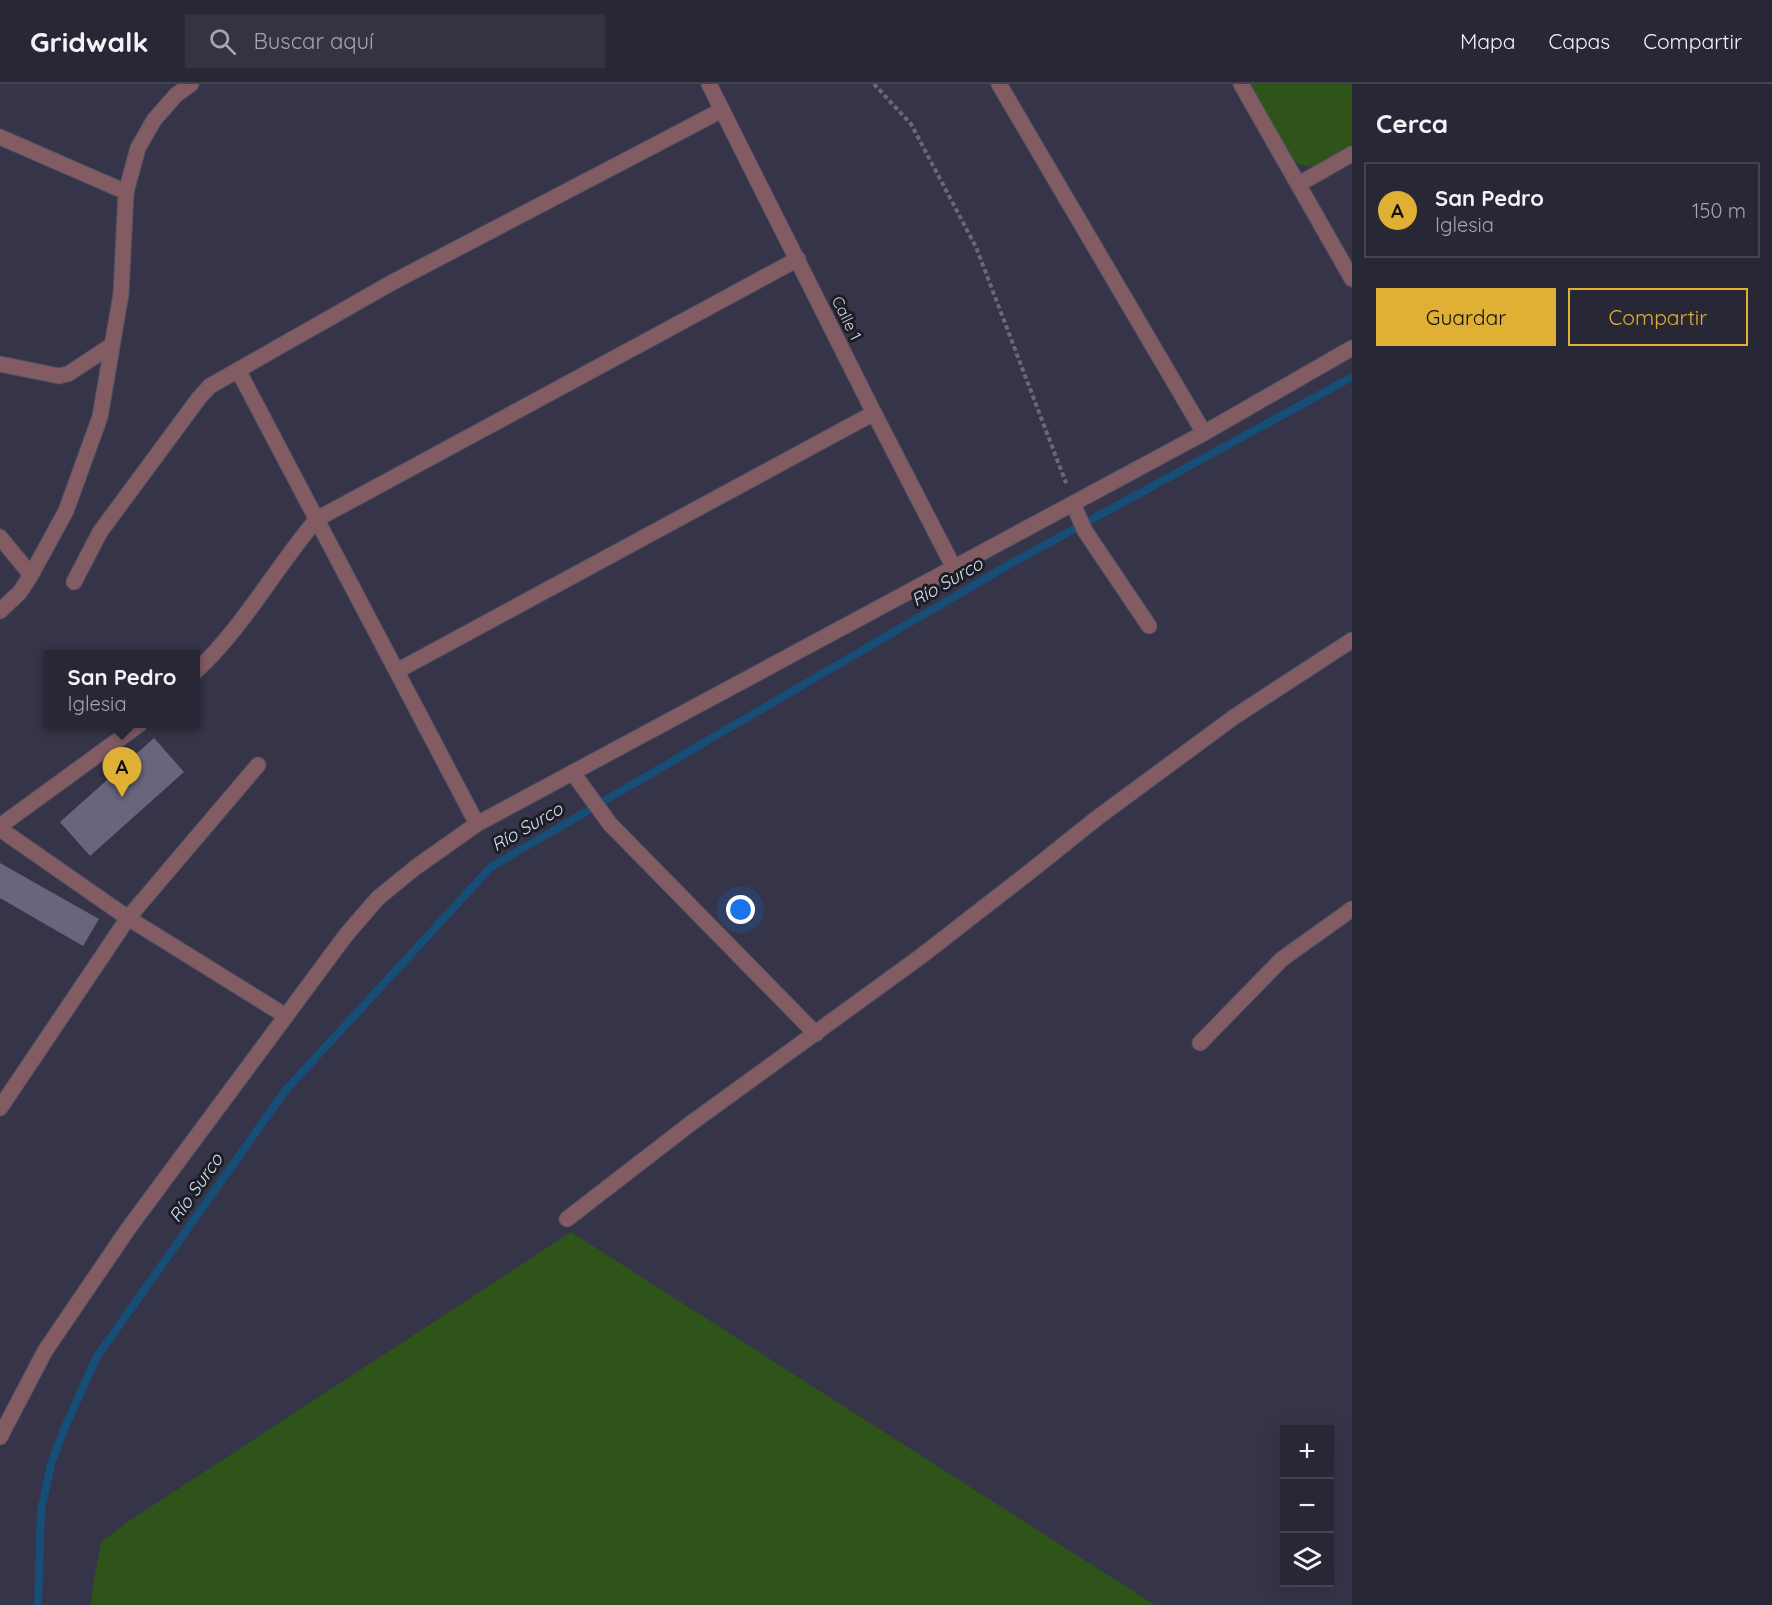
<!DOCTYPE html>
<html lang="es">
<head>
<meta charset="utf-8">
<style>
  :root { --surface:#282736; --page:#343342; --text:#f1f3f6; --muted:#a5a5ad; --line:#444451; --accent:#dfb034 }
  body { margin:0; font-family:Quicksand,sans-serif; background:var(--page); color:var(--text) }
  .controls { position:absolute; right:18px; bottom:18px; display:grid; overflow:hidden; border-radius:0px; box-shadow:0 6px 24px #0002 }
  .controls button { width:54px; height:54px; display:grid; place-items:center; padding:0; border:0; border-bottom:2px solid var(--line); background:var(--surface); color:var(--text); font:30px sans-serif }
  .you { position:absolute; left:741px; top:826px; width:21px; height:21px; margin:-15px; border:4px solid #fff; border-radius:50%; background:#1a73e8; box-shadow:0 0 0 9px #1a73e833 }
  .badge { display:grid; place-items:center; width:39px; height:39px; border-radius:50%; background:var(--accent); color:#111; font-size:20px; font-weight:700 }
  .pin { position:absolute; translate:-50% -50px; filter:drop-shadow(0 2px 3px #0008) }
  .pin::after { content:''; position:absolute; top:32px; width:21px; height:18px; background:inherit; clip-path:polygon(0 0,100% 0,50% 100%) }
  .popup { position:absolute; left:44px; top:566px; width:156px; height:78px; box-sizing:border-box; display:grid; place-content:center; border-radius:0px; background:var(--surface); filter:drop-shadow(0 2px 4px #0005); font-size:20px; white-space:nowrap; color:var(--muted) }
  .popup b { font-size:22px; color:var(--text) }
  .popup::after { content:''; position:absolute; left:50%; top:100%; margin-left:-12px; border:12px solid transparent; border-top-color:var(--surface) }
  .list { margin:0; padding:0; list-style:none }
  h2 { display:flex; justify-content:space-between; align-items:center; height:78px; margin:0; padding:0 24px; font-size:26px }
  h2 small { font-size:20px; font-weight:400; color:var(--muted) }
  .list li { display:grid; grid-template-columns:39px 1fr auto; gap:18px; align-items:center; box-sizing:border-box; height:96px; margin:0 12px 12px; padding:0 12px; border:2px solid var(--line); border-radius:0px }
  .list b { display:block; font-size:22px; white-space:nowrap }
  .list p { margin:0; font-size:20px; white-space:nowrap; color:var(--muted) }
  .list em { font-size:20px; font-style:normal; color:var(--muted) }
  .actions { display:flex; gap:12px; padding:18px 24px }
  .actions a { flex:1; padding:14px 0; border:2px solid var(--accent); border-radius:0px; text-align:center; font-size:21px; color:var(--accent) }
  .actions .main { background:var(--accent); color:#111 }
  .icon { flex:none; width:33px; height:33px; fill:none; stroke:currentColor; stroke-width:2; stroke-linecap:round; stroke-linejoin:round }
  .map { position:relative; flex:none; width:1352px; height:1521px; overflow:hidden }
  header { display:flex; align-items:center; gap:36px; box-sizing:border-box; height:84px; padding:0 30px; background:var(--surface); border-bottom:2px solid var(--line) }
  header strong { font-size:28px }
  nav { display:flex; gap:33px; margin-inline-start:auto; font-size:21px }
  .search { width:420px; height:54px; background:var(--page); display:flex; align-items:center; gap:15px; box-sizing:border-box; padding:0 21px; border-radius:0px; color:var(--muted); font-size:22px }
  main { display:flex }
  aside { flex:1; background:var(--surface) }
  .map>svg:first-child { display:block }
  .green { fill:#2e541a }
  .lines { fill:none; stroke-linecap:round; stroke-linejoin:round }
  .stream { stroke:#174e78; stroke-width:8 }
  .building { fill:#67667c }
  .minor-casing { stroke:#525164; stroke-width:17 }
  .path { stroke:#69687a; stroke-width:4; stroke-dasharray:4.5 3; stroke-linecap:butt }
  .minor { stroke:#825c62; stroke-width:15 }
  .labels { text-anchor:middle; stroke-width:6; stroke-linejoin:round; paint-order:stroke }
  .street-label { font-size:16px; fill:#d5d5e2; stroke:#1d1d26 }
  .water-label { font-size:18px; font-style:italic; fill:#d2e4f4; stroke:#1d1d26 }
</style>
</head>
<body>
<header>
<strong>Gridwalk</strong>
<div class="search"><svg class="icon" aria-label="search" viewBox="0 0 24 24"><circle cx="10" cy="10" r="6"/><path d="M15 15l6 6"/></svg>Buscar aquí</div>
<nav><a>Mapa</a><a>Capas</a><a>Compartir</a></nav>
</header>
<main>
<div class="map">
<svg width="1352" height="1521" viewBox="0 0 1352 1521">
  <rect width="100%" height="100%" fill="#353448"/>
  <!-- green -->
  <g class="green">
    <path d="M1248,0H1352V61C1335,70 1310,93 1293,76Z"/>
    <polygon points="571,1148 1155,1521 91,1521 93,1501 101,1458 132,1435"/>
  </g>
  <g class="lines">
    <!-- stream -->
    <polyline class="stream" points="38,1521 41,1427 51,1380 63,1348 96,1274 285,1007 491,783 1012,479 1352,293"/>
  </g>
  <!-- building -->
  <g class="building">
    <polygon points="154,654 184,688 90,772 60,738"/>
    <polygon points="0,779 99,835 83,862 0,814"/>
  </g>
  <g class="lines">
    <!-- minor casing -->
    <g class="minor-casing">
      <g id="minor">
        <polyline points="709,0 874,329 954,484"/>
        <polyline points="999,0 1204,349"/>
        <polyline points="1241,0 1352,195"/>
        <polyline points="0,53 126,108"/>
        <polyline points="1299,100 1352,70"/>
        <polyline points="0,280 59,292 68,290 112,261"/>
        <polyline points="238,286 477,740"/>
        <polyline points="1073,420 1085,447 1149,542"/>
        <polyline points="0,453 31,491"/>
        <polyline points="74,498 100,448 199,314 210,302 393,198 722,26"/>
        <polyline points="0,527 20,508 31,491 66,427 100,333 121,210 126,108 138,64 154,36 176,11 191,0"/>
        <polyline points="397,587 874,329"/>
        <path d="M195,588C244,543 275,484 317,435L798,175"/>
        <polyline points="573,689 610,740 816,950"/>
        <polyline points="0,742 140,640"/>
        <polyline points="0,745 128,834 286,932"/>
        <polyline points="1200,959 1282,875 1352,825"/>
        <polyline points="0,1024 128,834 258,681"/>
        <polyline points="567,1135 690,1040 920,873 1032,786 1097,734 1234,633 1352,556"/>
        <polyline points="0,1353 45,1267 128,1145 346,851 378,814 416,783 477,740 1204,349 1352,264"/>
      </g>
    </g>
    <!-- path -->
    <polyline class="path" points="874,0 911,40 976,163 1066,399"/>
    <!-- minor -->
    <use href="#minor" class="minor"/>
  </g>
  <g class="labels">
    <!-- street labels -->
    <g class="street-label">
      <text transform="translate(847 234) rotate(64)" y="6">Calle 1</text>
    </g>
    <!-- water labels -->
    <g class="water-label">
      <text transform="translate(947 498) rotate(-30)" y="6">Río Surco</text>
      <text transform="translate(527 743) rotate(-30)" y="6">Río Surco</text>
      <text transform="translate(196 1104) rotate(-55)" y="6">Río Surco</text>
    </g>
  </g>
</svg>
<div class="controls">
<button>+</button>
<button>−</button>
<button><svg class="icon" aria-label="layers" viewBox="0 0 24 24"><path d="M12 4l9 5-9 5-9-5zM3 14l9 5 9-5"/></svg></button>
</div>
<div class="you"></div>
<div class="pin badge" style="left:122px;top:713px">A</div>
<div class="popup"><b>San Pedro</b>Iglesia</div>
</div>
<aside>
<h2>Cerca<small></small></h2>
<ul class="list">
<li><span class="badge">A</span><div><b>San Pedro</b><p>Iglesia</p></div><em>150 m</em></li>
</ul>
<div class="actions"><a class="main">Guardar</a><a>Compartir</a></div>
</aside>
</main>
</body>
</html>
